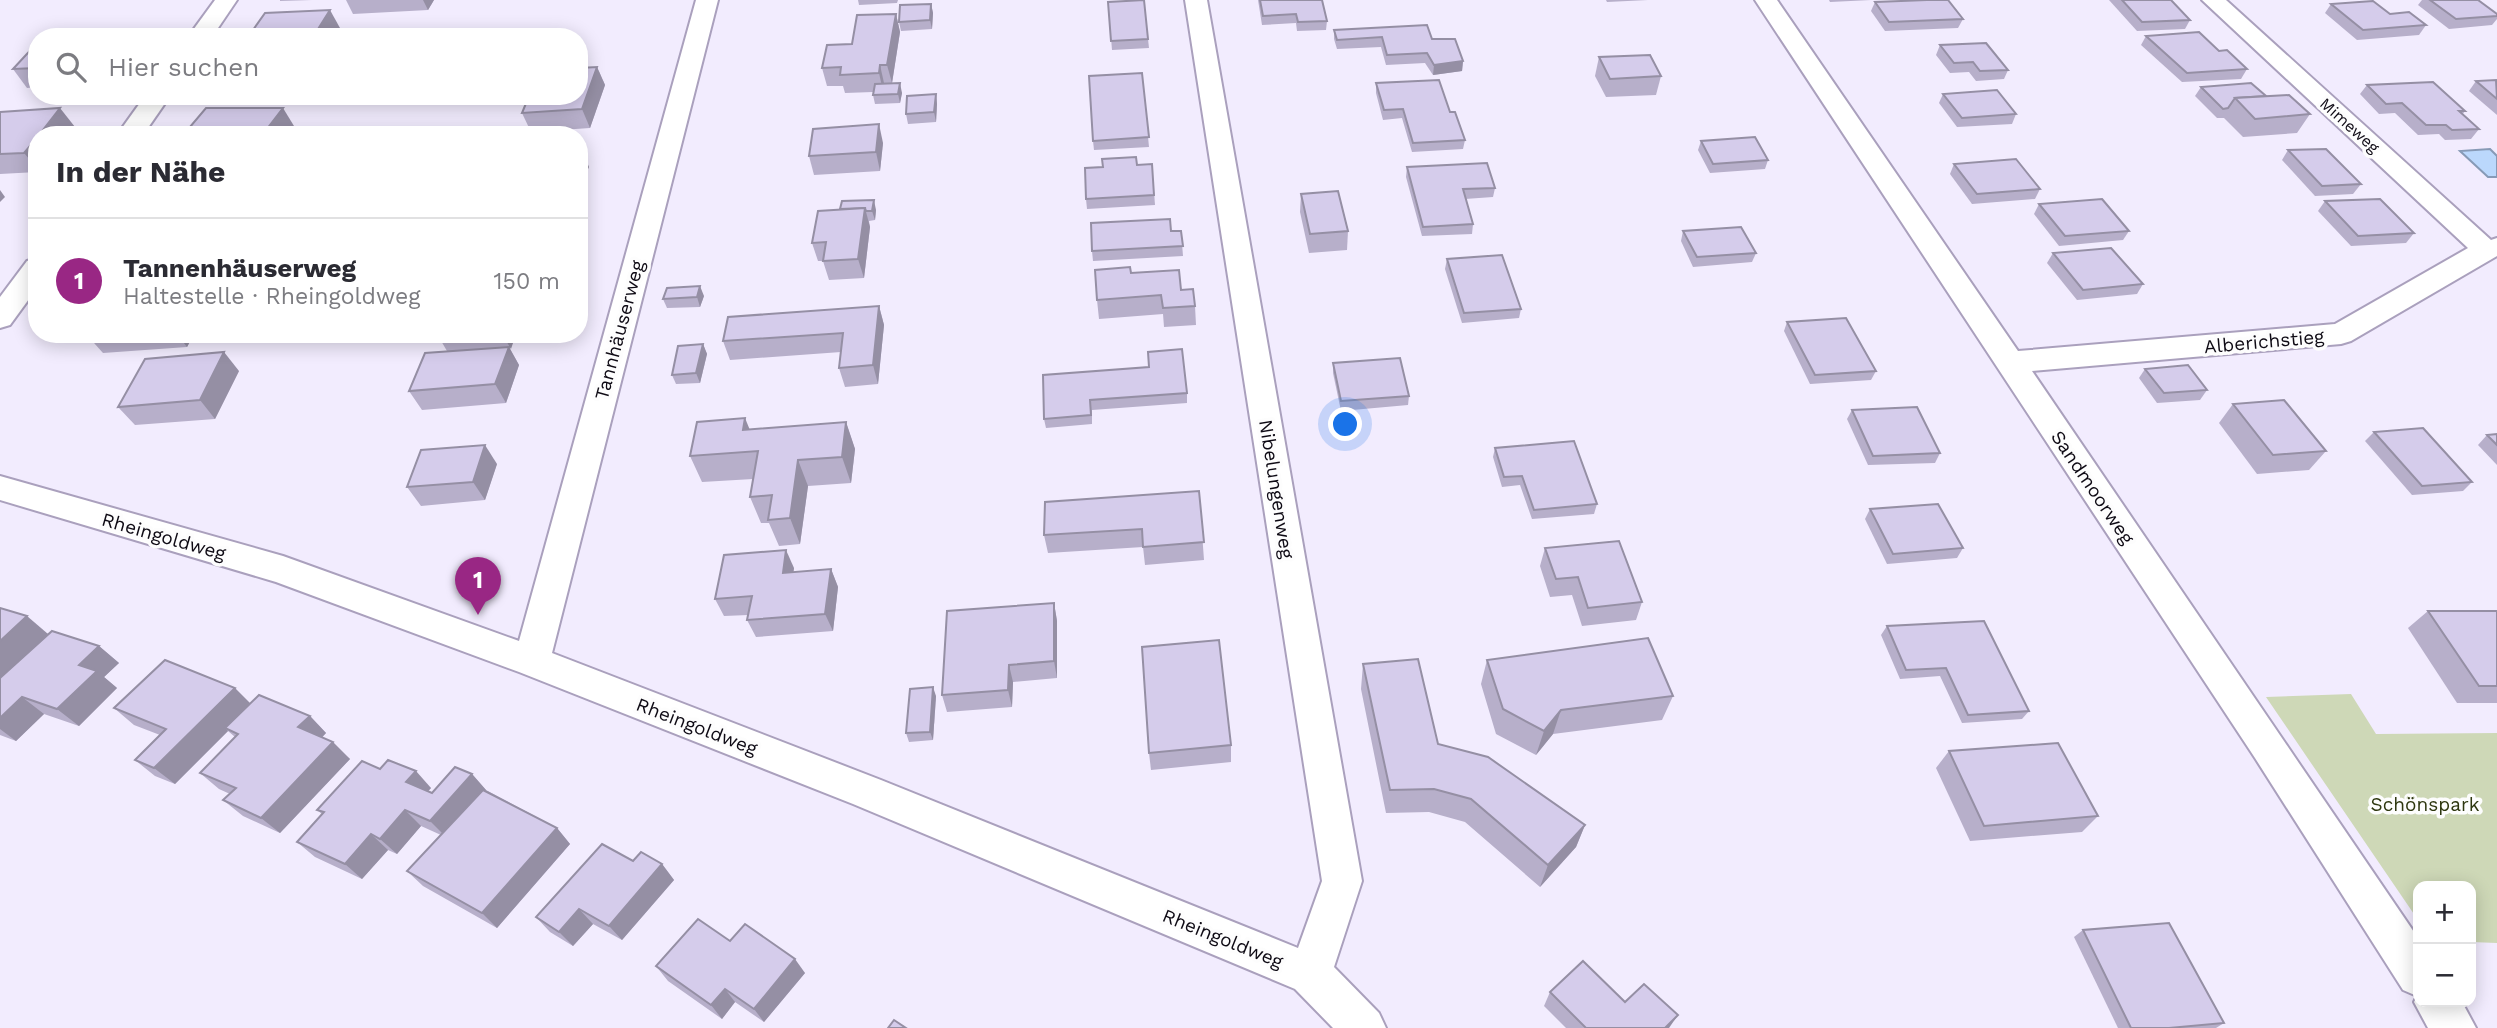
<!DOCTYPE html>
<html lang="de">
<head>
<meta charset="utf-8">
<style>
  :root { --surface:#fff; --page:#f2f2f3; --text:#2b2b33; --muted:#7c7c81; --line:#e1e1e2; --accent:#992784 }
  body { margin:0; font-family:"Work Sans",sans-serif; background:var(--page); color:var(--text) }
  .controls { position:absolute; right:21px; bottom:21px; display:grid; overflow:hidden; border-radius:14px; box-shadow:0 4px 18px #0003 }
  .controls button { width:63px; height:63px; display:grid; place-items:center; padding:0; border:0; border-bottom:2px solid var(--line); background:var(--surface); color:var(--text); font:35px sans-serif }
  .you { position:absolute; left:1346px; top:425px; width:24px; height:24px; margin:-18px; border:5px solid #fff; border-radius:50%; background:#1a73e8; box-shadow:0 0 0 10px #1a73e833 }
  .badge { display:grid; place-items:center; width:46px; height:46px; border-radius:50%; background:var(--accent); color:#fff; font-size:23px; font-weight:700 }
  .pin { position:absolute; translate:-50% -58px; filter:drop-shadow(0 2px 4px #0008) }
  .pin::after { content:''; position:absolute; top:37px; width:24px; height:21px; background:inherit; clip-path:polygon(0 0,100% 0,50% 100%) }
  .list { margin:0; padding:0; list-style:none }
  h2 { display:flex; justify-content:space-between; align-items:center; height:91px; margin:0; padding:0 28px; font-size:30px }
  h2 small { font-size:23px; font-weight:400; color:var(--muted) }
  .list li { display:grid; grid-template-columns:46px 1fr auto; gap:21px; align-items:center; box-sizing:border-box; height:126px; padding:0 28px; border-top:2px solid var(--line) }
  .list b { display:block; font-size:26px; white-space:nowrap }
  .list p { margin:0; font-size:23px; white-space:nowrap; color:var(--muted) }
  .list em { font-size:23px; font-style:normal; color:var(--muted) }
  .icon { flex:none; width:38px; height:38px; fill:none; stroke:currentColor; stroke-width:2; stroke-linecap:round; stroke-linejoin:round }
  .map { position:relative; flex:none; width:2497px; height:1028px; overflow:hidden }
  .search { position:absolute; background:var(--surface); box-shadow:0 4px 18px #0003; left:28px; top:28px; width:560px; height:77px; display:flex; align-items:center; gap:18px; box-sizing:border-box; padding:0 24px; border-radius:28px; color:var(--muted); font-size:26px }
  .panel { position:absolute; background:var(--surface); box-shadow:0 4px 18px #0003; left:28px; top:126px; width:560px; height:217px; border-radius:28px }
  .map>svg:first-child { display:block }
  .green { fill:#ced8b7 }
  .water { fill:#bbd8fc; stroke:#879ab6; stroke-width:2 }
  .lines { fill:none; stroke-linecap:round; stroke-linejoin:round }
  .street-casing { stroke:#aaa0bd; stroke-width:4 }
  .street { fill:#fff; fill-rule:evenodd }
  .wall { fill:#b7afca }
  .shaded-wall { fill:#958fa4 }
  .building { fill:#d5cceb; stroke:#958fa4; stroke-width:2 }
  .labels { text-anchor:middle; stroke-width:7; stroke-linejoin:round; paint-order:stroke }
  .far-street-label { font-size:16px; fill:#0e0a14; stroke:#fdfdfd }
  .street-label { font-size:19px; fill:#0e0a14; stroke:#fdfdfd }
  .park-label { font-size:19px; fill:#2e370f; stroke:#fdfdfd }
</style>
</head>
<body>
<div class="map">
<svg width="2497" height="1028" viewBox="0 0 2497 1028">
  <rect width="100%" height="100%" fill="#f2ecfe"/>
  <!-- green -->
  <polygon class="green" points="2351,694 2376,734 2497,733 2497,943 2471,942 2471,886 2418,886 2418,920 2266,697"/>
  <!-- water -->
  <polygon class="water" points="2490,149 2497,156 2497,177 2488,177 2460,151"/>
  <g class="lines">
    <!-- street casing -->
    <g class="street-casing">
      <g id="street">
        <polygon points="215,0 237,0 212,37 188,37"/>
        <polygon points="696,0 718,0 552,653 881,780 1298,948 1322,881 1185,0 1207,0 1362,881 1334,967 1379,1013 1386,1028 1333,1028 1295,989 853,804 519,672 276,582 0,500 0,476 283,556 519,641"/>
        <polygon points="1755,0 1777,0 2018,351 2335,324 2468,248 2202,0 2226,0 2491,240 2497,238 2497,256 2351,341 2341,344 2032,371 2418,938 2418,1002 2462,1002 2476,1028 2428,1028 2414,1002 2417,996 2403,990 2255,758"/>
        <polygon points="145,96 170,96 143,135 117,135"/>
        <polygon points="37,258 37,288 10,325 0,328 0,297 27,261"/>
      </g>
    </g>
    <!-- street -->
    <use href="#street" class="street"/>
  </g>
  <!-- wall -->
  <g class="wall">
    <polygon points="280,0 312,0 280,1"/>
    <polygon points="346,0 434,0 428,10 353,14"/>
    <polygon points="858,0 898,0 897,3 859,5"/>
    <polygon points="1258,0 1322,0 1327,21 1326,30 1297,31 1296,23 1262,25"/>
    <polygon points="1606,0 1648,0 1607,2"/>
    <polygon points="1829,0 1871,0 1830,2"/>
    <polygon points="2109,0 2171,0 2190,20 2185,29 2137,31"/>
    <polygon points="2422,0 2478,0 2497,14 2497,19 2492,25 2449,29 2418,5"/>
    <polygon points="1108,2 1148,39 1149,48 1112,50"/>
    <polygon points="1875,2 1963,19 1958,28 1885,31 1871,11"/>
    <polygon points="931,4 933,13 932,29 901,31 899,22"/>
    <polygon points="2331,4 2390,14 2426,25 2419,35 2357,40 2325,13"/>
    <polygon points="896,14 900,32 892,83 902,93 900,103 875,104 873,95 873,92 845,93 843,86 827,86 822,68 852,44"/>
    <polygon points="1334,30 1432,39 1463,61 1462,71 1433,75 1425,63 1386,65 1381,47 1337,49 1334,39"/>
    <polygon points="2146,36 2247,69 2241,79 2182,82 2141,45"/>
    <polygon points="37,43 37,87 27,88 13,69"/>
    <polygon points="1940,45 2008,70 2004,79 1976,81 1969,72 1950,73 1936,55"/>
    <polygon points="1599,57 1661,76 1656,95 1606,97 1595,76"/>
    <polygon points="597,67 605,85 590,128 531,132 522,113"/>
    <polygon points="1142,73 1149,147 1094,150 1093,141"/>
    <polygon points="2476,81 2497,81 2497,115 2469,91"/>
    <polygon points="1376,83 1450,112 1465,140 1463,149 1412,152 1402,118 1383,120 1376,93"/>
    <polygon points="2367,85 2465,111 2462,115 2479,129 2471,139 2445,140 2439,134 2418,135 2395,113 2379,114 2360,94"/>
    <polygon points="2201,87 2266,96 2310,114 2297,133 2243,137 2224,118 2217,118 2195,96"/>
    <polygon points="936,94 937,104 936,122 908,124 906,114"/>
    <polygon points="1943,94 2016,114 2012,124 1957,127 1939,103"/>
    <polygon points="227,96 307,96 301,104 232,104"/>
    <polygon points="0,112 75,127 37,135 37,172 0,174"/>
    <polygon points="1701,141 1768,160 1765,169 1710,173 1698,150"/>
    <polygon points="883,143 880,171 814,175 809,156"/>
    <polygon points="2288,150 2361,184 2353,194 2315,196 2282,160"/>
    <polygon points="1152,164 1155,205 1087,209 1086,199 1103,167"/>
    <polygon points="1954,164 2040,189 2035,199 1972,204 1950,174"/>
    <polygon points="1407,167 1495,188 1493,197 1465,199 1473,224 1472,234 1422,236 1406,177"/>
    <polygon points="1301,194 1348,231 1347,250 1309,253 1300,212"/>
    <polygon points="2325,201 2414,233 2406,243 2351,246 2318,211"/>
    <polygon points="2039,204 2129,231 2123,240 2059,246 2034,214"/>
    <polygon points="876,210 875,220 869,221 870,227 864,278 829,280 823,261 818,261 812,243 818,211"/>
    <polygon points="1171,231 1181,231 1183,256 1093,261 1092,251"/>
    <polygon points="1683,231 1756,253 1752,262 1693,267 1681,241"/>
    <polygon points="2053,253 2143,284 2137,294 2077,300 2047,263"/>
    <polygon points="1447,259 1521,309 1519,318 1462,323 1445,269"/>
    <polygon points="1131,273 1181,290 1195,306 1196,325 1164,327 1163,314 1099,319 1097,300"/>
    <polygon points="704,296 700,307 667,308 663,299"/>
    <polygon points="879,306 884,325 878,384 845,387 839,368 841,352 730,360 723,341"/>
    <polygon points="1787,322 1876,371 1871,380 1810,384 1784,331"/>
    <polygon points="86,334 194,334 187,347 103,353"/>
    <polygon points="437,334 516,334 510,349 519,365 506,403 422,410 409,391 447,351"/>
    <polygon points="703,344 707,354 700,383 676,384 672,375"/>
    <polygon points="1333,363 1409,396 1408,405 1341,411 1333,373"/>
    <polygon points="2145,369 2207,390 2200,400 2157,403 2139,378"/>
    <polygon points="239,371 215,419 135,425 118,407"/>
    <polygon points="1043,375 1187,393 1187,403 1092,410 1092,424 1046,428 1044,419"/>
    <polygon points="2233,404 2326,451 2309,470 2257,474 2219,423"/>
    <polygon points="1852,410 1940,453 1935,463 1868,465 1847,419"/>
    <polygon points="846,422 855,449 851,483 808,486 800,544 779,546 769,523 761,523 750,497 753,479 702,482 690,456 750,429"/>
    <polygon points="2374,432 2472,482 2463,491 2412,495 2365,441"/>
    <polygon points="2497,434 2497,465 2478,445 2487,435"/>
    <polygon points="1495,448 1597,504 1594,514 1532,519 1520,485 1502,487 1493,457"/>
    <polygon points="497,464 485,500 421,506 407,487"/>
    <polygon points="1199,491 1204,560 1145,565 1143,547 1048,553 1044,535"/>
    <polygon points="1870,509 1963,548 1957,558 1887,564 1865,519"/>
    <polygon points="1545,548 1642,602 1636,620 1582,626 1572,595 1550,597 1540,566"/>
    <polygon points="794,568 793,572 831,569 838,587 833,631 756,637 747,620 748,615 724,616 715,599"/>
    <polygon points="1054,603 1057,621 1057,678 1013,682 1012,707 947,712 942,695"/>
    <polygon points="0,608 48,634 18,662 99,646 119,663 104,677 117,688 79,726 44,714 16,741 0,735"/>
    <polygon points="2428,611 2497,611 2497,703 2457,703 2408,628"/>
    <polygon points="1887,626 2029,711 2022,719 1962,723 1940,676 1900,679 1881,635"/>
    <polygon points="1487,660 1673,696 1662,720 1553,734 1536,755 1496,734 1481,684"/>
    <polygon points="1363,664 1438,744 1585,825 1576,847 1540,887 1465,822 1429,812 1386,813 1361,689"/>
    <polygon points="936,696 933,740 909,742 906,733"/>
    <polygon points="251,703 310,716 326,733 322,737 350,759 280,833 243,816 223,800 230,794 219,789 200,773 235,737 228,731 175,784 155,776 135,760 160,735 134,725 114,708"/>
    <polygon points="1231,745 1231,762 1151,770 1149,753"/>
    <polygon points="1949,751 2098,816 2082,832 1970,841 1936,768"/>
    <polygon points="380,769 431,788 428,791 432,793 472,774 486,790 557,828 570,844 497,928 423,886 407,871 441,835 421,826 397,854 388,850 362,879 315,857 297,842 322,814 317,810"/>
    <polygon points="633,861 662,864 674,880 622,940 593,924 573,946 550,932 536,917"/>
    <polygon points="2083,930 2224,1023 2216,1028 2118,1028 2074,937"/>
    <polygon points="730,941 805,973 764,1022 735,1002 722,1019 668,981 656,966"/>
    <polygon points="1550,992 1625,1002 1669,1028 1566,1028 1544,1006"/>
  </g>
  <!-- shaded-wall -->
  <g class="shaded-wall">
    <polygon points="423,0 434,0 428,10"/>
    <polygon points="931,4 933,13 932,29 930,20"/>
    <polygon points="330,10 340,28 335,37 313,37"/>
    <polygon points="896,14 900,32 892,83 887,65"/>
    <polygon points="1463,61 1462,71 1433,75 1434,65"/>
    <polygon points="880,65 884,83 883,91 879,73"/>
    <polygon points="597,67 605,85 590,128 582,109"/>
    <polygon points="900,83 902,93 900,103 898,94"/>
    <polygon points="936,94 937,104 936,122 934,112"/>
    <polygon points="297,96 307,96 301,104"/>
    <polygon points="60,108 75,127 68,135 39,135"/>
    <polygon points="283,108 294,126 288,135 263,135 263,134"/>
    <polygon points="879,124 883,143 880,171 876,152"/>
    <polygon points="37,138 37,168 24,153"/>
    <polygon points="581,148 589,167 579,189 579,151"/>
    <polygon points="0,190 5,197 0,202"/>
    <polygon points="874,200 876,210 875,220 872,211"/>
    <polygon points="865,208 870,227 864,278 858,259"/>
    <polygon points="700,286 704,296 700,307 697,297"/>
    <polygon points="879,306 884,325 878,384 873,365"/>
    <polygon points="177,334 194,334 187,347"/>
    <polygon points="502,334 516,334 511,349"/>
    <polygon points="703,344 707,354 700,383 696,373"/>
    <polygon points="509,347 519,365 506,403 495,384"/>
    <polygon points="224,352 239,371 215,419 200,400"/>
    <polygon points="745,418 756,445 743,430"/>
    <polygon points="846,422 855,449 851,483 842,457"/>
    <polygon points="485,445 497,464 485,500 473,482"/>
    <polygon points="798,460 808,486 800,544 790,518"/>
    <polygon points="786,550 794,568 791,591 783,573"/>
    <polygon points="831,569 838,587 833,631 825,614"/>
    <polygon points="1054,603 1057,621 1057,678 1054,661"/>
    <polygon points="27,616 48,634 0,679 0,641"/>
    <polygon points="99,646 119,663 104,677 117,688 79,726 57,709 79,665"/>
    <polygon points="1009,665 1013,682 1012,707 1008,690"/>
    <polygon points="933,687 936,696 933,740 930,732"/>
    <polygon points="235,688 253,706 225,728 228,731 175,784 154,768"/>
    <polygon points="22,697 44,714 16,741 0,729 0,718"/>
    <polygon points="1561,710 1553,734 1536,755 1544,731"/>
    <polygon points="310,716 326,733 316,744 298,727"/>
    <polygon points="333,742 350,759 280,833 261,818"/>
    <polygon points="416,771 431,788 422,798 406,782"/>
    <polygon points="472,774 486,790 446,837 430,821"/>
    <polygon points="405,810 421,826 397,854 380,839"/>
    <polygon points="1585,825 1576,847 1540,887 1548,865"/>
    <polygon points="557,828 570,844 497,928 482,913"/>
    <polygon points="371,834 388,850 362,879 345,864"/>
    <polygon points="662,864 674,880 622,940 609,926"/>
    <polygon points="579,909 593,924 573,946 559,932"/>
    <polygon points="795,959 805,973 764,1022 754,1009"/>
    <polygon points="725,989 735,1002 722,1019 711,1005"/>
    <polygon points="1678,1015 1669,1028 1665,1028"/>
  </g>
  <!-- building -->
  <g class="building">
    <polygon points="1144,0 1148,39 1111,41 1108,2"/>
    <polygon points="1260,0 1322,0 1327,21 1298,22 1296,14 1263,16"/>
    <polygon points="1927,0 1948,0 1963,19 1889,22 1875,2"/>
    <polygon points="2122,0 2171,0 2190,20 2142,22"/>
    <polygon points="2430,0 2478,0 2497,14 2497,16 2456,19"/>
    <polygon points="2373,1 2390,14 2409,12 2426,25 2363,30 2331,4"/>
    <polygon points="931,4 930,20 899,22 900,5"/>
    <polygon points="330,10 313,37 248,37 265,13"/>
    <polygon points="896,14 887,65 880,65 879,73 840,75 841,67 822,68 827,45 852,44 857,15"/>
    <polygon points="1427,25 1432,39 1455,39 1463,61 1434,65 1427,53 1387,55 1382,37 1337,40 1334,30"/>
    <polygon points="252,30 247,37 223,37 228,31"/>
    <polygon points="2199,32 2219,51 2227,50 2247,69 2187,73 2146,36"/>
    <polygon points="37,43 37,68 13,69"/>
    <polygon points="1986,43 2008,70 1980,71 1973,62 1954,63 1940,45"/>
    <polygon points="1650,55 1661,76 1610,79 1599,57"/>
    <polygon points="597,67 582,109 522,113 529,96 579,96 579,68"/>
    <polygon points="1142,73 1149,137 1093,141 1089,76"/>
    <polygon points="1439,80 1450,112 1455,112 1465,140 1413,143 1403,109 1384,110 1376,83"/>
    <polygon points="2496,80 2497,99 2476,81"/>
    <polygon points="2433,82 2465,111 2459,111 2479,129 2452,130 2446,125 2426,125 2402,103 2386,104 2367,85"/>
    <polygon points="900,83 898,94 873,95 875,84"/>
    <polygon points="2251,83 2266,96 2235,98 2228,108 2223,109 2201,87"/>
    <polygon points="1997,90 2016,114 1962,118 1943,94"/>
    <polygon points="936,94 934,112 906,114 907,96"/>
    <polygon points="2289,95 2310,114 2255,119 2235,98"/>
    <polygon points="60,108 39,135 37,135 37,138 24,153 0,154 0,112"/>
    <polygon points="206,108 283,108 263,134 184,134"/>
    <polygon points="879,124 876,152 809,156 813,129"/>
    <polygon points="1755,137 1768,160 1713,164 1701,141"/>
    <polygon points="2326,149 2361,184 2322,186 2288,150"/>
    <polygon points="1136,157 1137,165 1152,164 1154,195 1086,199 1085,168 1103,167 1102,159"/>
    <polygon points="2016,159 2040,189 1977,194 1954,164"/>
    <polygon points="1487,163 1495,188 1463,189 1473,224 1423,227 1407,167"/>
    <polygon points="1338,191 1348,231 1310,234 1301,194"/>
    <polygon points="2102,199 2129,231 2065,236 2039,204"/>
    <polygon points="2380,199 2414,233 2358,236 2325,201"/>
    <polygon points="874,200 872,211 866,211 865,208 840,209 842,201"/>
    <polygon points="865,208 858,259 823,261 826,242 812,243 818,211"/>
    <polygon points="1170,219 1171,231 1181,231 1183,246 1092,251 1091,223"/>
    <polygon points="1741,227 1756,253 1697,257 1683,231"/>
    <polygon points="2111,248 2143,284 2083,290 2053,253"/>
    <polygon points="1502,255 1521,309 1464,313 1447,259"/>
    <polygon points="1130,267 1131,273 1179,270 1181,290 1193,289 1195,306 1163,308 1161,295 1097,300 1095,270"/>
    <polygon points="700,286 697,297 663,299 667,288"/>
    <polygon points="879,306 873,365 839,368 843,333 723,341 728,317"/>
    <polygon points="1846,318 1876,371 1815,375 1787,322"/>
    <polygon points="703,344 696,373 672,375 678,346"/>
    <polygon points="509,347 495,384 409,391 425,353"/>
    <polygon points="1182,349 1187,393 1090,400 1091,415 1044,419 1043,375 1149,367 1148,352"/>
    <polygon points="224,352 200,400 118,407 145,359"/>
    <polygon points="1400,358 1409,396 1341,401 1333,363"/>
    <polygon points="2188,365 2207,390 2164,393 2145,369"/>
    <polygon points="2284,400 2326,451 2273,455 2233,404"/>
    <polygon points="1917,407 1940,453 1873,456 1852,410"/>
    <polygon points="745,418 743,430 846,422 842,457 798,460 790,518 768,520 772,495 750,497 758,451 690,456 697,422"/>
    <polygon points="2423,428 2472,482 2422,486 2374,432"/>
    <polygon points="2497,434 2497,445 2487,435"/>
    <polygon points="1574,441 1597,504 1534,510 1522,476 1504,477 1495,448"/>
    <polygon points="485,445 473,482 407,487 421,450"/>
    <polygon points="1199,491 1204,542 1143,547 1142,529 1044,535 1045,502"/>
    <polygon points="1938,504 1963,548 1893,554 1870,509"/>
    <polygon points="1619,541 1642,602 1588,608 1578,577 1556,579 1545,548"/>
    <polygon points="786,550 783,573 831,569 825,614 747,620 752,596 715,599 724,555"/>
    <polygon points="1054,603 1054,661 1009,665 1008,690 942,695 947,611"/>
    <polygon points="0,608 27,616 0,641"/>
    <polygon points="2428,611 2497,611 2497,686 2479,686"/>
    <polygon points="1984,621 2029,711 1968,715 1946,668 1906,670 1887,626"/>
    <polygon points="52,631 99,646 79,665 97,671 57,709 22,697 0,718 0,678"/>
    <polygon points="1648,638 1673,696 1561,710 1544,731 1503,709 1487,660"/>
    <polygon points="1219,640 1231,745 1149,753 1142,647"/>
    <polygon points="1418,659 1438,744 1488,757 1585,825 1548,865 1471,799 1434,789 1390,790 1363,664"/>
    <polygon points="165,660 235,688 154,768 135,760 166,729 114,708"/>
    <polygon points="933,687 930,732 906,733 910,689"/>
    <polygon points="259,695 310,716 298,727 333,742 261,818 223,800 236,788 200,773 238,734 225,728"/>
    <polygon points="2058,743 2098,816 1984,826 1949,751"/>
    <polygon points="388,760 416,771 406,782 432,793 455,767 472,774 430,821 405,810 380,839 371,834 345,864 297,842 324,812 317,810 362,761 380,769"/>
    <polygon points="483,790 557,828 482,913 407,871"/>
    <polygon points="602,844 633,861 641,852 662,864 609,926 579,909 559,932 536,917"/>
    <polygon points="698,919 730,941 745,924 795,959 754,1009 725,989 711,1005 656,966"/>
    <polygon points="2169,923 2224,1023 2169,1028 2131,1028 2083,930"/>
    <polygon points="1583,961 1625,1002 1644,984 1678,1015 1665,1028 1586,1028 1550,992"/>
    <polygon points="894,1020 906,1028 888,1028"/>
  </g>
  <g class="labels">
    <!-- far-street labels -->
    <g class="far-street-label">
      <text transform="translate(2350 125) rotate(42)" y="6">Mimeweg</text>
    </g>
    <!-- street labels -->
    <g class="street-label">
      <text transform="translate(619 330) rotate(-75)" y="7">Tannhäuserweg</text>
      <text transform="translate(2264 341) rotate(-5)" y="7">Alberichstieg</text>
      <text transform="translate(2093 487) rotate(56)" y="7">Sandmoorweg</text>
      <text transform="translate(1277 489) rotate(81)" y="7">Nibelungenweg</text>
      <text transform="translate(164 536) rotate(16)" y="7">Rheingoldweg</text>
      <text transform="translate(697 726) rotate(21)" y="7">Rheingoldweg</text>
      <text transform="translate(1223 938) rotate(22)" y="7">Rheingoldweg</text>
    </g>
    <!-- park labels -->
    <g class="park-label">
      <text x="2425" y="811">Schönspark</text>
    </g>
  </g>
</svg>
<div class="controls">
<button>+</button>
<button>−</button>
</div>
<div class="you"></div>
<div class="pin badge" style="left:478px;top:615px">1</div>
<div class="search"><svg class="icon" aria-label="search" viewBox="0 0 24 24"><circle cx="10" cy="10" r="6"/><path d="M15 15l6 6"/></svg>Hier suchen</div>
<section class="panel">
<h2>In der Nähe<small></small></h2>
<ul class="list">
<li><span class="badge">1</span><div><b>Tannenhäuserweg</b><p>Haltestelle · Rheingoldweg</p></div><em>150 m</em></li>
</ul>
</section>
</div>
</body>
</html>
